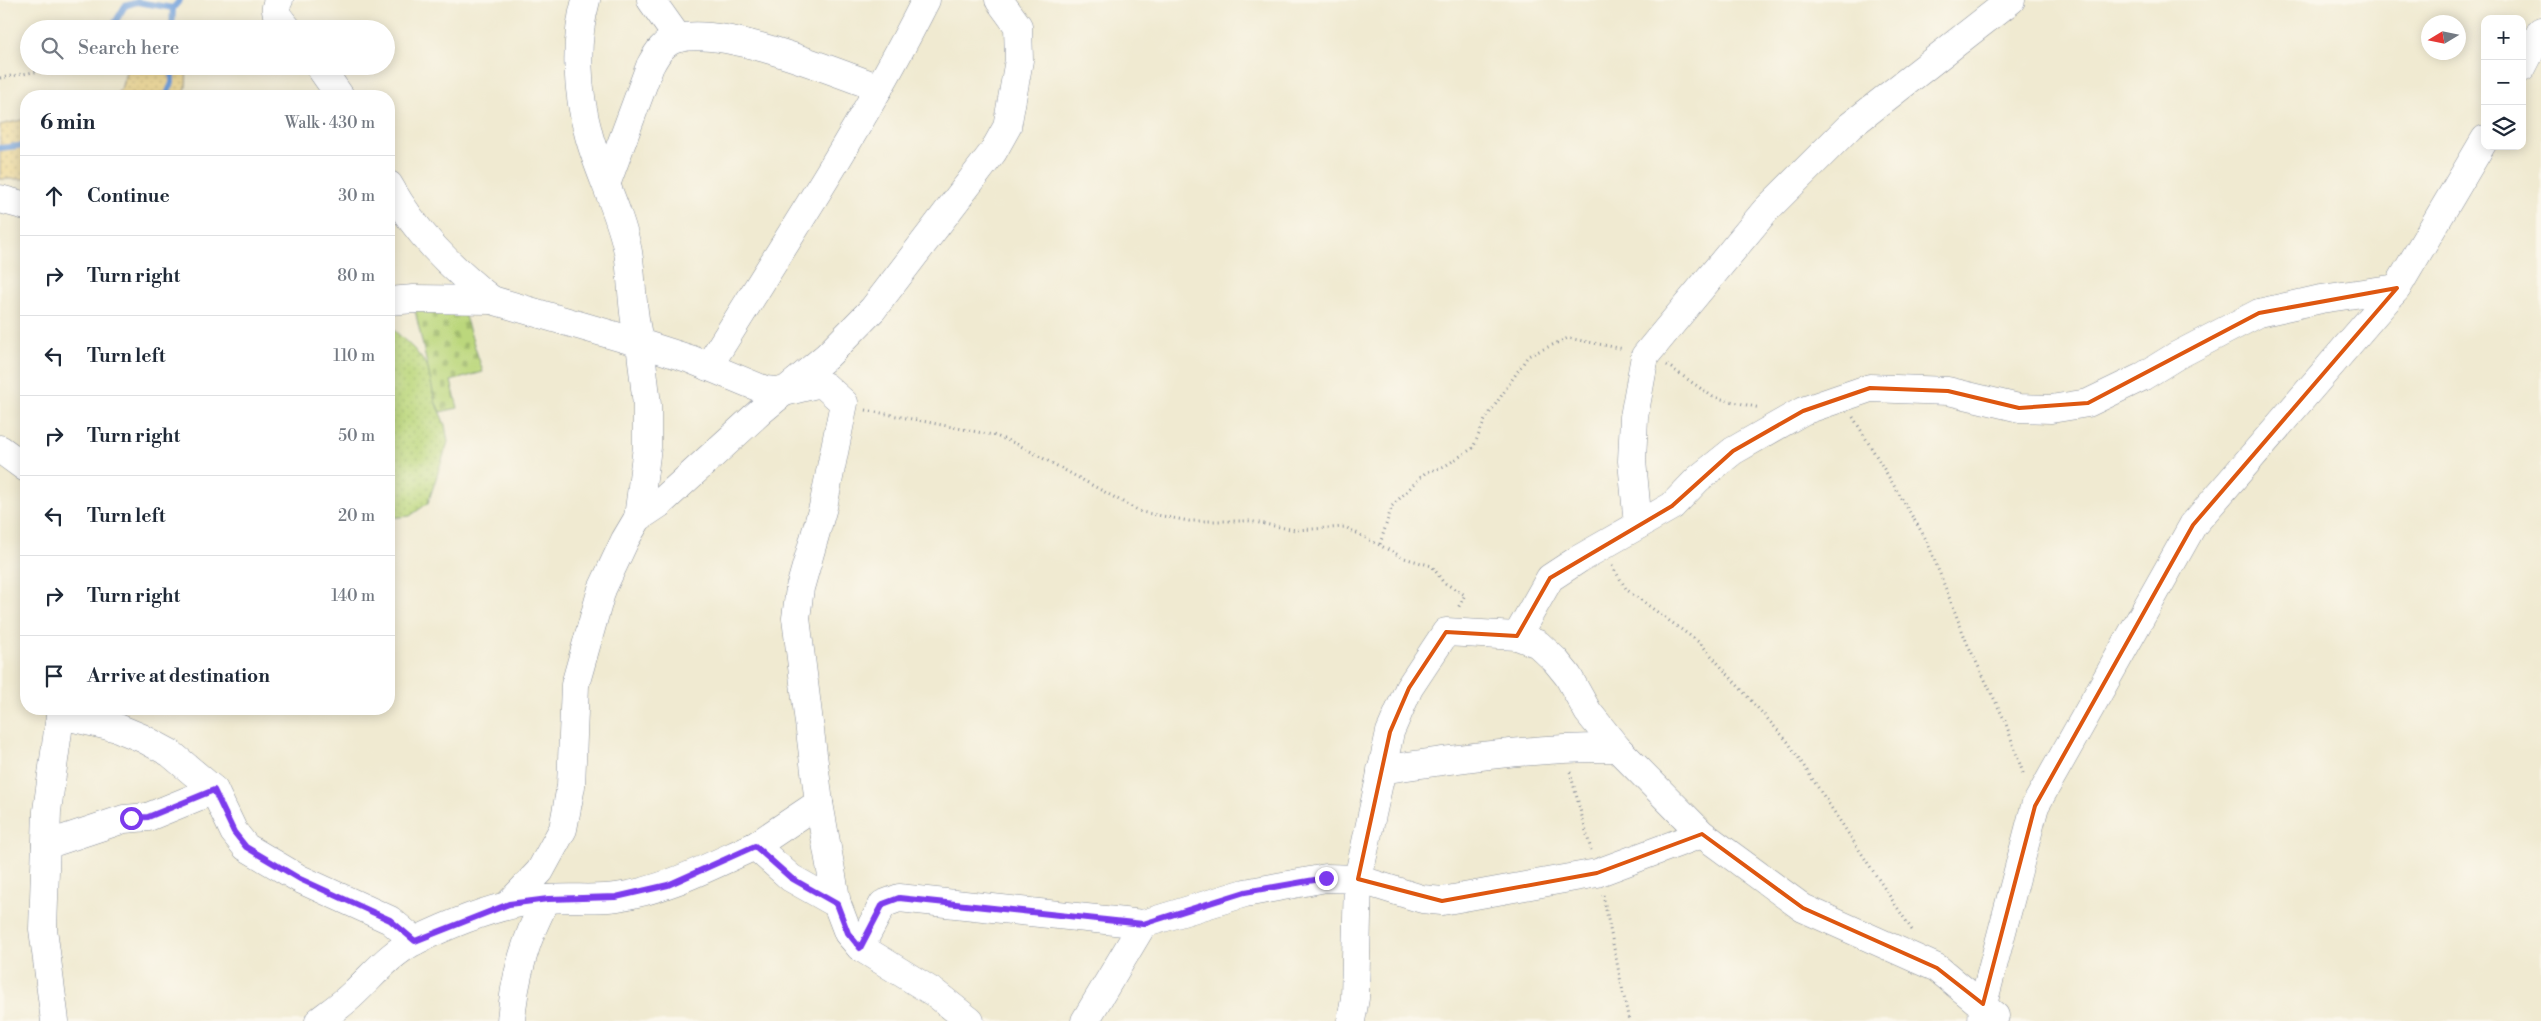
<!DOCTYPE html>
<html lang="en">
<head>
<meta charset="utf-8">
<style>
  :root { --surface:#fff; --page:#f2f2f3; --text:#1f2937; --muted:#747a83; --line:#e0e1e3 }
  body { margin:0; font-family:"Libre Bodoni",serif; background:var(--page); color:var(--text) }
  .controls { position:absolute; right:15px; top:15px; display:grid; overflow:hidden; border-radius:10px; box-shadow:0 2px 12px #0003 }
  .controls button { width:45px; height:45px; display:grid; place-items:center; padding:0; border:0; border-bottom:1px solid var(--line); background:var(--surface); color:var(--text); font:25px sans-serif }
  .compass { position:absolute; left:2421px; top:15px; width:45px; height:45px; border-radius:50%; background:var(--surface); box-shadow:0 2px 12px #0003; rotate:260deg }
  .stop { position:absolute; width:15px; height:15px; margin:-11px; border:4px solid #7c3aed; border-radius:50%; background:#fff }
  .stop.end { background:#7c3aed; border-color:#fff; box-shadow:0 1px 5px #0008 }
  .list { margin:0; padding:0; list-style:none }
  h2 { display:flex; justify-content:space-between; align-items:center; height:65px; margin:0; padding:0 20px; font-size:21px }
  h2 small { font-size:16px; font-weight:400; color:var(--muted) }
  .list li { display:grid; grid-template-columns:32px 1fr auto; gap:15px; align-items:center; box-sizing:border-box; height:80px; padding:0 20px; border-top:1px solid var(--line) }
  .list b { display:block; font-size:19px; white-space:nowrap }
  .list em { font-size:16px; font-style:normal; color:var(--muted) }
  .icon { flex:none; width:28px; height:28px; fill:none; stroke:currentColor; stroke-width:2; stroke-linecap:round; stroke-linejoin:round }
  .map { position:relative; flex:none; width:2541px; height:1021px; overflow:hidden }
  .search { position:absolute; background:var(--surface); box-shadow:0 2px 12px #0003; left:20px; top:20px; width:375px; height:55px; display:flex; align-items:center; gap:12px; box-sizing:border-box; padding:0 18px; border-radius:28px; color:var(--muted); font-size:19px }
  .panel { position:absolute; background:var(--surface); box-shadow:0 2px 12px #0003; left:20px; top:90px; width:375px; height:625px; border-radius:20px }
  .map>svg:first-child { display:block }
  .grass { fill:url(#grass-dots); stroke:#6b836d }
  .sand { fill:url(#sand-dots); stroke:#84847e }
  .cemetery { fill:url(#cemetery-stones); stroke:#6b836d }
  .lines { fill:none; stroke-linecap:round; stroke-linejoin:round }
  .stream { stroke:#72a1db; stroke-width:6 }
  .minor-casing { stroke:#868c98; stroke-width:29 }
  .path { stroke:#868c98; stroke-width:3; stroke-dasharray:1 4; stroke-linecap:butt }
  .minor { stroke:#fff; stroke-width:28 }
  .route { stroke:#7c3aed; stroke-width:6 }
  .marked { fill:none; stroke:#de5710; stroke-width:4; stroke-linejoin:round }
</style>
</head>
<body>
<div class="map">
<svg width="2541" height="1021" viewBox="0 0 2541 1021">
  <defs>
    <pattern id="grass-dots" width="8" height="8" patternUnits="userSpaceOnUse" patternTransform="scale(1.25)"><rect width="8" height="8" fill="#bbd77c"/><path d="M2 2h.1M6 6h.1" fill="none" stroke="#a0b96e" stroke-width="1.8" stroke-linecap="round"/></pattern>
    <pattern id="sand-dots" width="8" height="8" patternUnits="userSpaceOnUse" patternTransform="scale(1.25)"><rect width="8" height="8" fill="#eeda9e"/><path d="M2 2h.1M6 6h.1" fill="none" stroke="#ccbb8a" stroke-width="1.8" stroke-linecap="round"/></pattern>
    <pattern id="cemetery-stones" width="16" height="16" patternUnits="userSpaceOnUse" patternTransform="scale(1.25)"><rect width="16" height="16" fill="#bbd77c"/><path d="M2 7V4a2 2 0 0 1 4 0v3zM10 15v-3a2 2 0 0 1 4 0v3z" fill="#a0b96e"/></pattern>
  </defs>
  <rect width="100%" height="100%" fill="#fbf7ec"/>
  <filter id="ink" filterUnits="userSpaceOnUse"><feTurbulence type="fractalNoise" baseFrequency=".02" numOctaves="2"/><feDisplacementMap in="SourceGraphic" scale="10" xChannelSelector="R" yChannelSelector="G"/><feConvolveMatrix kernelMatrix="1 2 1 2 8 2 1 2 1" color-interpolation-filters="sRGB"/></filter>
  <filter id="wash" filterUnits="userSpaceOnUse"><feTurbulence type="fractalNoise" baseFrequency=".0096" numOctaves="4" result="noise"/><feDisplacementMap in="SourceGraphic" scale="20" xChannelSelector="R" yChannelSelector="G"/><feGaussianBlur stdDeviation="1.12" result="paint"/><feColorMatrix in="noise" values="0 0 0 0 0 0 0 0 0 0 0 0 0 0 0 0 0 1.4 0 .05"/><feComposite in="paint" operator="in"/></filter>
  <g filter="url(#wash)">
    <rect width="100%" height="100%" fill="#f0ead1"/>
    <!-- grass -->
    <polygon class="grass" points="389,330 395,331 414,349 430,369 435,401 445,425 448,442 428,503 410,516 389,518"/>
    <!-- sand -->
    <g class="sand">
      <polygon points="128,66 187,66 186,87 183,96 114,96 121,89"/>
      <polygon points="26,119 26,179 0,179 0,125"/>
    </g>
    <!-- cemetery -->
    <polygon class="cemetery" points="413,301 460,301 483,372 451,381 458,408 440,412 435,401"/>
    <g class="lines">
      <!-- stream -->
      <g class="stream">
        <polyline points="111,29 125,6 137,2 173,8"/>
        <polyline points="172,29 173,8 180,0"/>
        <polyline points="166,96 172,83 172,66"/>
        <polyline points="0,148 26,145"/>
      </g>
    </g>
  </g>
  <g filter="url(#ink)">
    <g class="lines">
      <!-- minor casing -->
      <g class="minor-casing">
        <g id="minor">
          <path d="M279,0C271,12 280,19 288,29"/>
          <path d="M586,0C574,43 577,93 589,136C600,176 620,211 628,252C633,282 631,313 640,343L690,359L765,390L785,392L817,384L825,386L844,403L823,507L800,588L796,618L819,803L755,846"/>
          <polyline points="651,0 678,38"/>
          <polyline points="319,66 340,96"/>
          <polyline points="2522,68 2541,31"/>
          <path d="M607,182L650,66C657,53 664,41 679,38C727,27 832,71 879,88"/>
          <path d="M389,185C415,232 450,267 492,300"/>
          <polyline points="0,199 26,206"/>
          <polyline points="389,301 414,299 492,300 640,343 647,405 647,447 638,518"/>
          <path d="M708,367C783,246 862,127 926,0"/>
          <polyline points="0,449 26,468"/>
          <polyline points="1638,525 1632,461 1634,417 1645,356 1765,211 1850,126 2011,0"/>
          <polyline points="1517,636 1550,578 1579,559 1672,506 1698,479 1733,451 1803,411 1870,388 1948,391 2019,408 2051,409 2088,403 2142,377 2176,356 2259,313 2321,299 2397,288"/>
          <polyline points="61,715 118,728 142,738 170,753 214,790 234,832 246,847 300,879 390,920 415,941"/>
          <path d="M1381,770C1459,758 1537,747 1617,748L1702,834L1803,908L1937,968L1995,1016"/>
          <polyline points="819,803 837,904"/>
          <polyline points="46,845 124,819 148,817 214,790"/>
          <polyline points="509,904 540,871 563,829 571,786 575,685 602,589 625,540 638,518 659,504 762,410 827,356 873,309 993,152 1007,127 1019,60 1018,26 999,0"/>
          <polyline points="860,947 883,904 899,898 1143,924"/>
          <polyline points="55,1021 43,929 47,811 61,709"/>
          <path d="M319,1021C331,1012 344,1003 355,992C374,974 391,953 415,941C454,922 505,902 548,899C571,897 594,900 617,897C666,890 710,866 755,846L791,878L837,904L848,933L860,947L936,994L970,1021"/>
          <path d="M511,1021C514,980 526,935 547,899"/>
          <polyline points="1085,1021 1143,924 1245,893 1326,878 1358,879 1422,899 1442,901 1597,873 1702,834"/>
          <polyline points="1351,1021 1355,998 1358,879 1390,732 1409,688 1446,632 1517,636 1538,644 1555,660 1568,676 1588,712 1617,748"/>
          <polyline points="1982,1021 1983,1004 2035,806 2193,525 2397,288 2485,139"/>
        </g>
      </g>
      <!-- path -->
      <g class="path">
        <polyline points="0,78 68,66"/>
        <polyline points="1667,365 1713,397 1760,408"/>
        <polyline points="866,410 993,435 1017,444 1141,512 1189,521 1249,521 1295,530 1345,527 1404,558 1432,566 1443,582 1465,595 1458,608"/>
        <polyline points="1853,417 1927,541 1967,643 2005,721 2024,776"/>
        <polyline points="1380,544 1392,506 1425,473 1445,466 1473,448 1485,420 1528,356 1568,338 1624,349"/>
        <polyline points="1612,566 1627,590 1700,643 1788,742 1912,930"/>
        <polyline points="1570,772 1591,850"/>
        <polyline points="1603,895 1629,1021"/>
      </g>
      <!-- minor -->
      <use href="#minor" class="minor"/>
    </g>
  </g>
  <g class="lines" filter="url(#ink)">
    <!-- route -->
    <polyline class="route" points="131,818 148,817 214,790 234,832 246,847 300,879 390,920 415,941 509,904 548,899 616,897 668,885 755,846 791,878 837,904 848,933 860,948 883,904 899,898 1143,924 1245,892 1326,878"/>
  </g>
  <!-- marked area -->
  <path class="marked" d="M2397,288L2193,525L2035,806L1983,1004L1937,968L1803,908L1702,834L1597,873L1442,901L1358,879L1390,732L1409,688L1446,632L1517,636L1550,578L1672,506L1733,451L1803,411L1870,388L1948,391L2019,408L2088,403L2259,313Z"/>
</svg>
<div class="controls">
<button>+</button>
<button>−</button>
<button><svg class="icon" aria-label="layers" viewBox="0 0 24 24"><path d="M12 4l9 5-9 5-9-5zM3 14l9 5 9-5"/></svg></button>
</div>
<svg class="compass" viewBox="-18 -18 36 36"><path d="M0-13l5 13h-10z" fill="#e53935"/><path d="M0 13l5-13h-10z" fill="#747a83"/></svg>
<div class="stop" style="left:131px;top:818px"></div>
<div class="stop end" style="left:1326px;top:878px"></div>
<div class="search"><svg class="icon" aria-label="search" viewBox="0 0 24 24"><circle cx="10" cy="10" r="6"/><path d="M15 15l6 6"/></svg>Search here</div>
<section class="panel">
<h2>6 min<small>Walk · 430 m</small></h2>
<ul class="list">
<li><svg class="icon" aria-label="ahead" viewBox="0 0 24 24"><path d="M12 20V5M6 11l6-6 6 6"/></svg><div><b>Continue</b></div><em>30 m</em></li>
<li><svg class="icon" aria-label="right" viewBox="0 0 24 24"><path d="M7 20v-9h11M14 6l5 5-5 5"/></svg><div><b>Turn right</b></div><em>80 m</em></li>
<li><svg class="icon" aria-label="left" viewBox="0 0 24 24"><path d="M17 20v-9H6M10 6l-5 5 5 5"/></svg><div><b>Turn left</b></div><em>110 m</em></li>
<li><svg class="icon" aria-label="right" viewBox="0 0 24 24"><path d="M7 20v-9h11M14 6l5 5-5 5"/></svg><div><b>Turn right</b></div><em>50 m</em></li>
<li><svg class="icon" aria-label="left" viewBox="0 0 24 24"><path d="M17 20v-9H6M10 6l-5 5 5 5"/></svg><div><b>Turn left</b></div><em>20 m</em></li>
<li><svg class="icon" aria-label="right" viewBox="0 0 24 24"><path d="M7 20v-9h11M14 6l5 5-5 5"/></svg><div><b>Turn right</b></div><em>140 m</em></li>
<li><svg class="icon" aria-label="arrive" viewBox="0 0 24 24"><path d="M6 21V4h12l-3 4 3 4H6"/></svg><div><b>Arrive at destination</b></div></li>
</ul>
</section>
</div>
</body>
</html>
